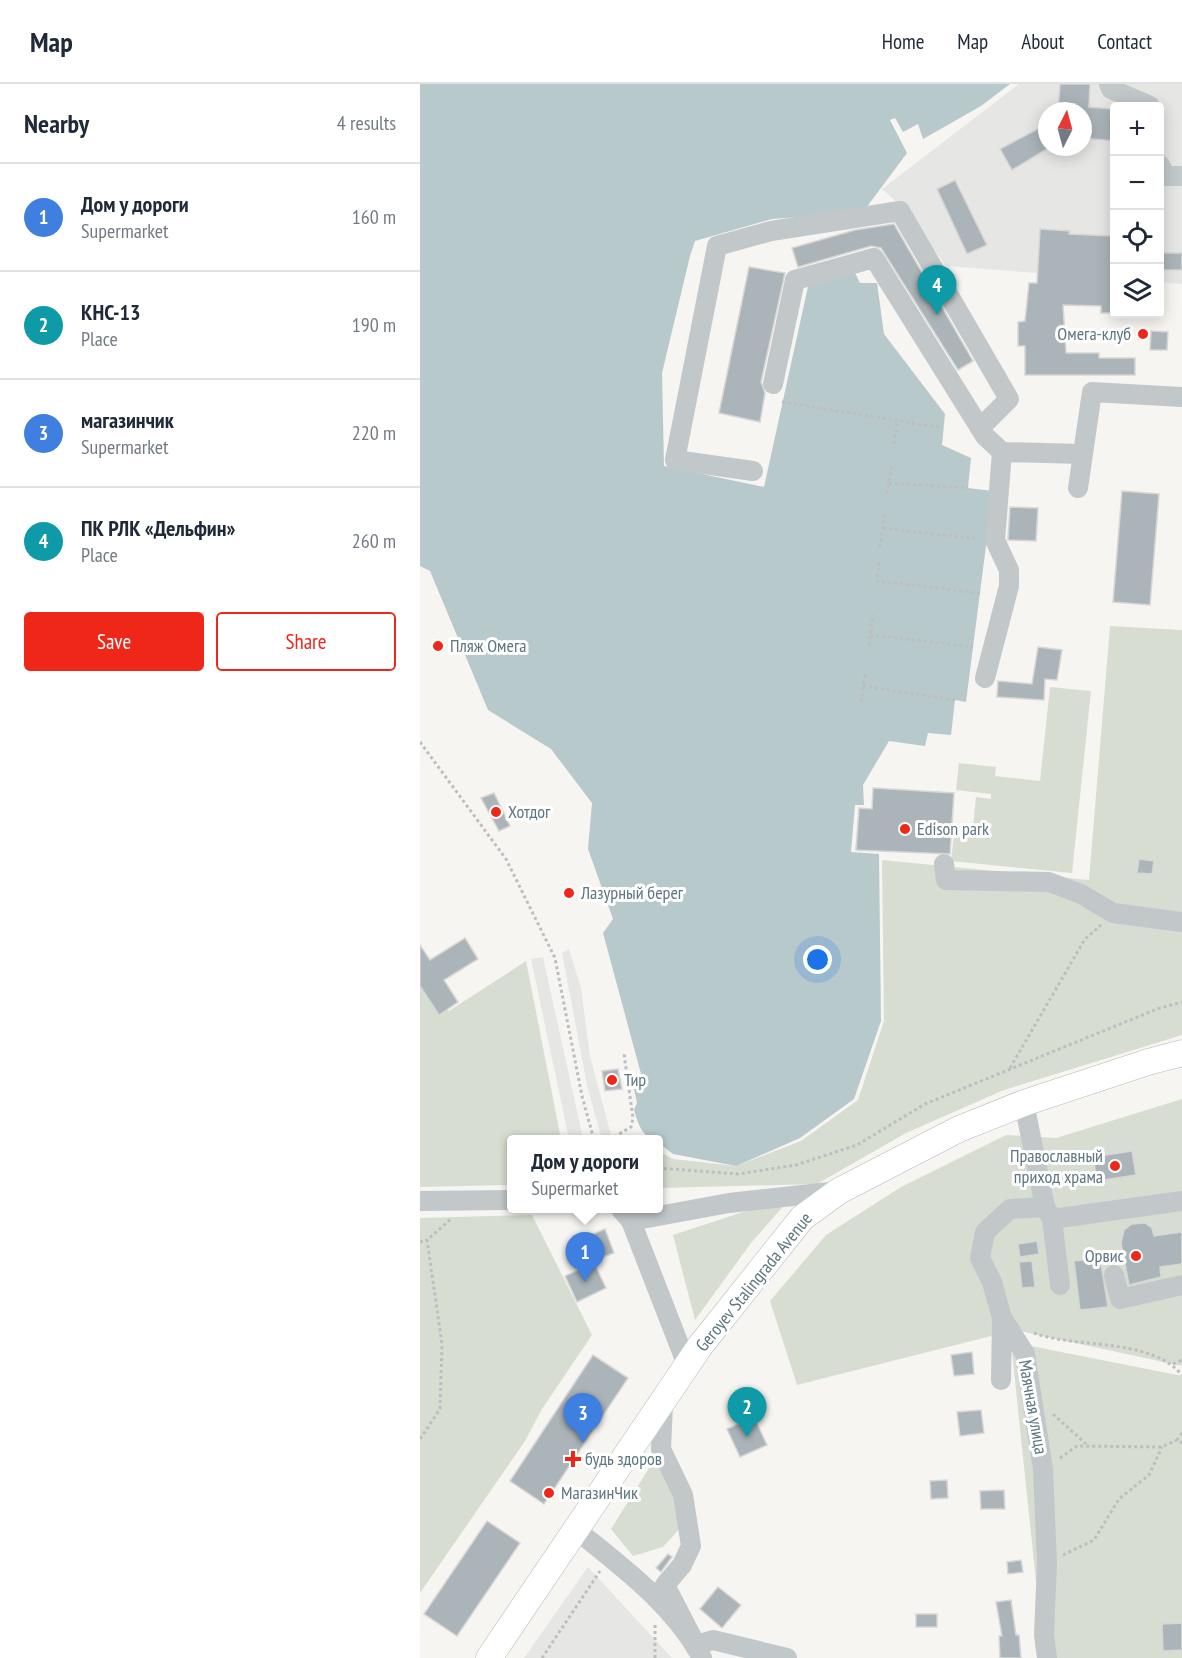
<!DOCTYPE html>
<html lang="en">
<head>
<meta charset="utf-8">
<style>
  :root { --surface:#fff; --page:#f6f6f7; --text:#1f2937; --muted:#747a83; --line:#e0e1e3; --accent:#ee2719 }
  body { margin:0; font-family:"PT Sans Narrow",sans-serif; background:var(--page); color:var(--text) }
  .controls { position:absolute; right:18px; top:18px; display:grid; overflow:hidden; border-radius:6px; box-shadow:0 3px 15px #0003 }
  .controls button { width:54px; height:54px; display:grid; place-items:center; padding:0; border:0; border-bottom:2px solid var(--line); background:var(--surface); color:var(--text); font:30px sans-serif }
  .compass { position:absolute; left:618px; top:18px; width:54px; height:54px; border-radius:50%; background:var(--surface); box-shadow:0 3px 15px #0003; rotate:6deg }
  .you { position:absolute; left:398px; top:876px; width:21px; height:21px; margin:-15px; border:4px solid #fff; border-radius:50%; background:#1a73e8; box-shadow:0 0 0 9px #1a73e833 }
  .badge { display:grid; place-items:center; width:39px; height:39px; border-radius:50%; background:var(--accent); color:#fff; font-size:20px; font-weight:700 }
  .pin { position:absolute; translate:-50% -50px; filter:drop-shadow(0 2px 3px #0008) }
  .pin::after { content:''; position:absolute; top:32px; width:21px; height:18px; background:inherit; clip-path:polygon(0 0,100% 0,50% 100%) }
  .popup { position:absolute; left:87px; top:1051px; width:156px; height:78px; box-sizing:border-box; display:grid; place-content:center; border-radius:6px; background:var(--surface); filter:drop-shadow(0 2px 4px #0005); font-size:20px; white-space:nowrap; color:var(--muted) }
  .popup b { font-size:22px; color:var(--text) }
  .popup::after { content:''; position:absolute; left:50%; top:100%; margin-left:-12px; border:12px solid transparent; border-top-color:var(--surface) }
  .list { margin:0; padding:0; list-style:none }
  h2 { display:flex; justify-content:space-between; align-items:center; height:78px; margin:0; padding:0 24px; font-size:26px }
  h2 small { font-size:20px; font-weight:400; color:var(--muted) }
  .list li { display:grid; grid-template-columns:39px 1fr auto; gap:18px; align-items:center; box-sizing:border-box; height:108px; padding:0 24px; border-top:2px solid var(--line) }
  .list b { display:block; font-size:22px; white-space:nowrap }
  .list p { margin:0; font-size:20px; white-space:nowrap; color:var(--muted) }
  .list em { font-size:20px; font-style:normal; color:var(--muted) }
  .actions { display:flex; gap:12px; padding:18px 24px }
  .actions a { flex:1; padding:14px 0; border:2px solid var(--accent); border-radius:6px; text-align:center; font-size:21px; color:var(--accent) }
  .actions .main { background:var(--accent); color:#fff }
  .icon { flex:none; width:33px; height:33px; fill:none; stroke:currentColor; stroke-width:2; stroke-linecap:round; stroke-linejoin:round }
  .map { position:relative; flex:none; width:762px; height:1574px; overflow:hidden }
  header { display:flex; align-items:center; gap:36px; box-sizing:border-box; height:84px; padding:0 30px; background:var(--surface); border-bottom:2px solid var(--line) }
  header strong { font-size:28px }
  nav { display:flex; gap:33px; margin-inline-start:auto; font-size:21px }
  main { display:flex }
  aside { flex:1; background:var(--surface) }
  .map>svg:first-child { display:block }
  .built { fill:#e6e7e5; fill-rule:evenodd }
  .green { fill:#d8ddd2 }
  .water { fill:#b8c9cb }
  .building { fill:#abb5b9; stroke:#d7d6d4; stroke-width:1.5 }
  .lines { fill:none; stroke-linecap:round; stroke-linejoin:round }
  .major-casing { stroke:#b3b9bc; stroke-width:27 }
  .path { stroke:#bbbfc0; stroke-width:3; stroke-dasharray:3 3; stroke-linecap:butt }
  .minor { stroke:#c2c7ca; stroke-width:20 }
  .major { stroke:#fff; stroke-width:26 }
  .poi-dot { fill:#ee2719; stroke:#fff; stroke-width:2 }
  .labels { text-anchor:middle; stroke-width:6; stroke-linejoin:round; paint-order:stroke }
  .poi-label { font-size:18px; fill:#5e767f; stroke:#fff; text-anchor:start }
  .street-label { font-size:18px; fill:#5e767f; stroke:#fff }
</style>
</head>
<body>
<header>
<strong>Map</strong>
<nav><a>Home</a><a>Map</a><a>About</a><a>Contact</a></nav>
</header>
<main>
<aside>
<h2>Nearby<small>4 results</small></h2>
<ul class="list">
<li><span class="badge" style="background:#3f7fe0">1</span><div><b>Дом у дороги</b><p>Supermarket</p></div><em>160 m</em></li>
<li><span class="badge" style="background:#0f9aa8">2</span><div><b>КНС-13</b><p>Place</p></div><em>190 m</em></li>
<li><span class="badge" style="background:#3f7fe0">3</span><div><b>магазинчик</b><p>Supermarket</p></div><em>220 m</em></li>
<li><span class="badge" style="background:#0f9aa8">4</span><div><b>ПК РЛК «Дельфин»</b><p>Place</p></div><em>260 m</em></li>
</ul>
<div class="actions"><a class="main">Save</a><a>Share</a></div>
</aside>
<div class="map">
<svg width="762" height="1574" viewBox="0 0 762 1574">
  <rect width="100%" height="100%" fill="#f6f5f1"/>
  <!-- built -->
  <g class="built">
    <path d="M599,0H762V200L740,198V22H694V195L526,182L483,124L462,105ZM627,27H663V63H627Z"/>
    <polygon points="149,865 161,904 170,972 192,1055 182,1055 168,1006 142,869"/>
    <polygon points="123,873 163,1055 149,1055 111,875"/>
    <polygon points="168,1483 252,1574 104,1574"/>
  </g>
  <!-- green -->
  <g class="green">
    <polygon points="690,542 762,546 762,951 584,1006 486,1049 397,1100 239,1104 238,1067 253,1075 316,1082 381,1057 438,1016 464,937 462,776 669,796"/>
    <polygon points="630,603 671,607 652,789 531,777 534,751 552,752 556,713 571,715 571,710 536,706 539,679 576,683 575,692 620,697"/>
    <polygon points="106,877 141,1055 92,1056 91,1101 0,1103 0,892 29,927"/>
    <polygon points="762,1015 762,1282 595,1246 377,1301 350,1217 406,1151 481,1103 586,1051 636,1054"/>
    <polygon points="366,1119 331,1159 275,1236 253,1151 323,1128"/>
    <polygon points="112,1131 172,1251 122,1325 105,1357 0,1509 0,1134"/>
    <polygon points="591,1258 762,1292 762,1574 624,1574"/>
    <polygon points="236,1373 257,1413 261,1443 243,1463 213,1472 191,1445"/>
  </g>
  <!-- water -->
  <path class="water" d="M0,0H590L561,22L503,55L498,40L483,48L475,34L470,36L487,69L443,128L352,135L275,157L270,172L242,289L244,382L344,403L389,198L434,187L440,199H457L464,250L525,330L522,361L551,374L548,404L573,407L546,618L535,616L531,651L508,649L505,662L469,657L443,701L444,721H435L431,768L459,770L461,937L434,1015L380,1054L316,1082L253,1070L239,1059L238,1056C222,1055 218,1039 214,1026L217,1019L214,1005L224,1001L183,849L193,835L168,765L172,719L131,665L68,626L10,487L0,482Z"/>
  <!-- building -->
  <g class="building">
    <polygon points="640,0 670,0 669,23 694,25 694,57 663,54 663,27 638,27"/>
    <polygon points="627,40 627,65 592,86 580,65"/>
    <polygon points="535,96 567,161 547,170 517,105"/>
    <polygon points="474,140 553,277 538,286 461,164 451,162 378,183 372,164 435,146"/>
    <polygon points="620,145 650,147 649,150 694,152 694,229 681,229 681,222 643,221 646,269 679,269 679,274 715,274 715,291 605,291 605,262 598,262 598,238 605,237 609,199 617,199"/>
    <rect x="740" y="169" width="22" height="17"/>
    <polygon points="329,183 365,189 341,298 345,309 340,338 299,329"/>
    <polygon points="731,247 748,248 747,266 730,266"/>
    <polygon points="702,407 739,410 730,521 693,518"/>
    <polygon points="590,423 618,424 616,457 588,456"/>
    <polygon points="618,563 642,566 637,596 625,595 624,616 577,613 578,597 612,600"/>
    <polygon points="453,704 534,709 530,770 436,766 439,724 452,725"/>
    <polygon points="74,709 90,742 79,747 61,714"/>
    <polygon points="719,775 734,777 732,790 717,789"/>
    <polygon points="45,854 58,875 24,896 38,918 19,931 0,902 0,861 10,876"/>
    <polygon points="198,985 202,1005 185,1007 182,987"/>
    <polygon points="712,1067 716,1091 677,1097 673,1073"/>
    <polygon points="725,1139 732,1144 734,1152 762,1148 762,1180 740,1183 741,1193 709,1201 701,1159 704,1146 712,1140"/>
    <polygon points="185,1145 194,1169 180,1174 171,1151"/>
    <polygon points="617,1157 619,1170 600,1173 598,1160"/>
    <polygon points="680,1174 688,1223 660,1226 654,1177"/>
    <polygon points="612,1177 615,1203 602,1204 599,1178"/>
    <polygon points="174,1179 186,1204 157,1218 145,1192"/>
    <polygon points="552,1268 554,1290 534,1292 531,1271"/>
    <polygon points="173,1271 208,1294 124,1420 90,1397"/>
    <polygon points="561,1326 564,1349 540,1352 537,1328"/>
    <polygon points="334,1333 347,1361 320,1373 307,1345"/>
    <polygon points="527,1396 528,1414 511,1415 510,1397"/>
    <polygon points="584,1406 585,1425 561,1425 560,1407"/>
    <polygon points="67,1437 100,1459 37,1552 4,1530"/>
    <polygon points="248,1470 252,1473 241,1488 236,1484"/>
    <polygon points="601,1476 603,1488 588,1490 587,1478"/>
    <polygon points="298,1503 321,1521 302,1544 280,1525"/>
    <polygon points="591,1516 596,1551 599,1551 601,1574 580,1574 579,1552 582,1552 576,1518"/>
    <rect x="496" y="1530" width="21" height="13"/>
    <polygon points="762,1539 762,1566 743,1567 742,1540"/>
  </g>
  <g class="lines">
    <!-- major casing -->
    <g class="major-casing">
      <polyline id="major" points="69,1574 280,1262 382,1134 419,1107 539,1045 604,1019 728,978 762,969"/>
    </g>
    <!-- path -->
    <g class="path">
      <polyline points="362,318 523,344"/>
      <polyline points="474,360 477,337"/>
      <polyline points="469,399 548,404"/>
      <polyline points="467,409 472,379"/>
      <polyline points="463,444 559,455"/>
      <polyline points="460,463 465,427"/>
      <polyline points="459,478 457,497 560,509"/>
      <polyline points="450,551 553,563"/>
      <polyline points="449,561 453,530"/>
      <polyline points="443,602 535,616"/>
      <polyline points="441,618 445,591"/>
      <polyline points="0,658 86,775 135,874 162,1012 174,1056"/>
      <polyline points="590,984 665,855 681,841"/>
      <polyline points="189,1056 211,1043 213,1034 204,970"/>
      <polyline points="238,1084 318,1090 376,1081 437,1061 505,1020 737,925 762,918"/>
      <polyline points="0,1158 7,1156"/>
      <path d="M614,1249C657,1265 730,1253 762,1291"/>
      <polyline points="753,1280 762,1276"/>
      <polyline points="633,1330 666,1360"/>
      <polyline points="762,1349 757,1356 762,1359"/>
      <polyline points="0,1355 20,1325 22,1260 7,1156 32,1134"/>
      <polyline points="640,1374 657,1362 742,1363 757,1356"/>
      <polyline points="643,1471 674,1456 699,1415 729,1391 742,1363"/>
      <polyline points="122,1574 180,1487"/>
      <polyline points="235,1574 235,1539"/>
    </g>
    <!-- minor -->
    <g class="minor">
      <polyline points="689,0 691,5 730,22"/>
      <polyline points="740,81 746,92 762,92"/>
      <polyline points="353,300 375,196 454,174 565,352 582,368 662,370"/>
      <polyline points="333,387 255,376 297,162 351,147 480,127 589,315 560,344"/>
      <polyline points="658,404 672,308 762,313"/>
      <polyline points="565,594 589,502 589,486 575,456 582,368"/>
      <polyline points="524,780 526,796 629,798 661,810 693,829 762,838"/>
      <polyline points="604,1019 625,1123 632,1135 640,1201"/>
      <polyline points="0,1117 92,1116"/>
      <polyline points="625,1123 590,1125 565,1148 560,1174 572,1198 582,1234 605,1270 623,1385 627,1479 624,1551 627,1574"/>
      <polyline points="200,1124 211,1137 309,1119 419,1107"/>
      <polyline points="632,1135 762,1117"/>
      <polyline points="211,1137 267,1281"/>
      <polyline points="694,1191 700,1215 762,1201"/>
      <polyline points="581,1296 582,1234"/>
      <polyline points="243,1320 241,1365 263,1411 271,1462 262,1481 245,1501 276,1561 293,1556 367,1574"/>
      <path d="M155,1445C201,1482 254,1521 282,1574"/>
    </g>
    <!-- major -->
    <use href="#major" class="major"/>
  </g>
  <!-- markers -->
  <g class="poi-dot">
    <circle cx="723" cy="250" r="6"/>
    <circle cx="18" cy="562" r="6"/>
    <circle cx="76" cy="728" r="6"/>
    <circle cx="485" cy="745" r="6"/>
    <circle cx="149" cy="809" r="6"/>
    <circle cx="192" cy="996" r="6"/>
    <circle cx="695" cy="1082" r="6"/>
    <circle cx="716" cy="1172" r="6"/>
    <path d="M150 1366h6v6h6v6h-6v6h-6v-6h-6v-6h6z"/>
    <circle cx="129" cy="1409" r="6"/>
  </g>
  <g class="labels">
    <!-- poi labels -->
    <g class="poi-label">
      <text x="711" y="256" text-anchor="end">Омега-клуб</text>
      <text x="30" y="568">Пляж Омега</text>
      <text x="88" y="734">Хотдог</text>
      <text x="497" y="751">Edison park</text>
      <text x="161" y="815">Лазурный берег</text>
      <text x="204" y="1002">Тир</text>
      <text x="683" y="1078" text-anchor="end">Православный<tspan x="683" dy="21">приход храма</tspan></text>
      <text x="704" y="1178" text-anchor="end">Орвис</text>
      <text x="165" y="1381">будь здоров</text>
      <text x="141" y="1415">МагазинЧик</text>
    </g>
    <!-- street labels -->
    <g class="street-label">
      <text transform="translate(334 1198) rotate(-51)" y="6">Geroyev Stalingrada Avenue</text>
      <text transform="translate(613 1323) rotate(80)" y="6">Маячная улица</text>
    </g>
  </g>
</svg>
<div class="controls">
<button>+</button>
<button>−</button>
<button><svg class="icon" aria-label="locate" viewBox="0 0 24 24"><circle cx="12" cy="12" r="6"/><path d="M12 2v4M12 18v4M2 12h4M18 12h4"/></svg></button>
<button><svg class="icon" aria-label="layers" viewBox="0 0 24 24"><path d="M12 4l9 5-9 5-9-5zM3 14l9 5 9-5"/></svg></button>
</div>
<svg class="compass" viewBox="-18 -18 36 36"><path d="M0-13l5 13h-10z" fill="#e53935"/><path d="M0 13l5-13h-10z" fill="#747a83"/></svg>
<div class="you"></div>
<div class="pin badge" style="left:165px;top:1198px;background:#3f7fe0">1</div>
<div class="popup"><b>Дом у дороги</b>Supermarket</div>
<div class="pin badge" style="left:327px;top:1353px;background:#0f9aa8">2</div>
<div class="pin badge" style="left:163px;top:1359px;background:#3f7fe0">3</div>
<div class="pin badge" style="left:517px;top:231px;background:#0f9aa8">4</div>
</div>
</main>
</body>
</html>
